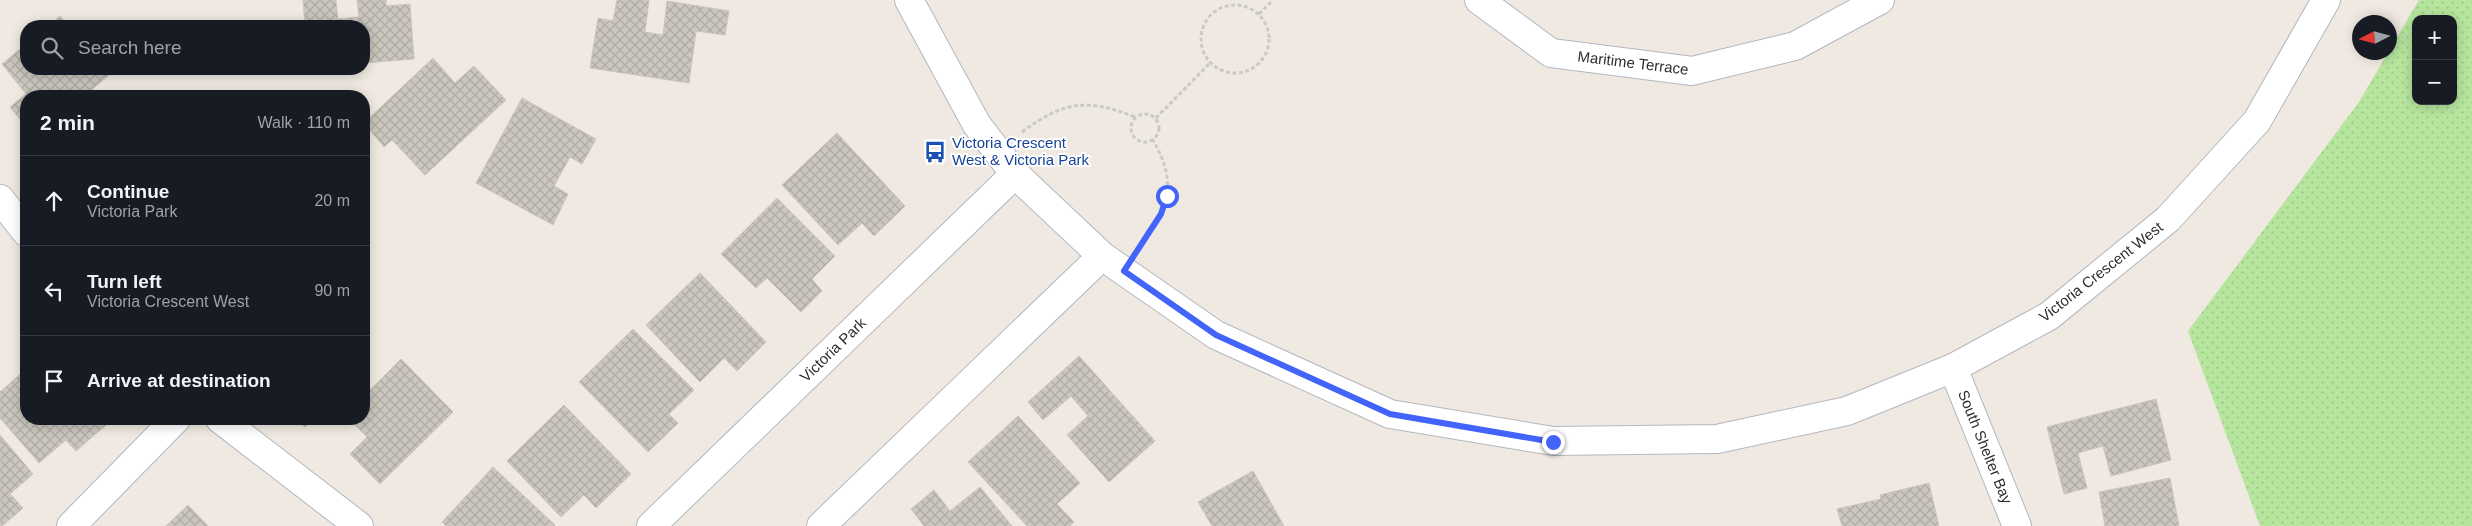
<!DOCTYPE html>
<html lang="en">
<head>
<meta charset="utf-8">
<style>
  :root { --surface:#171b24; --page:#242831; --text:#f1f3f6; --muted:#9ea1a6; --line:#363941 }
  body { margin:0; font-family:Helvetica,sans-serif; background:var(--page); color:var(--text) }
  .controls { position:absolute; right:15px; top:15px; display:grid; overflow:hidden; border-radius:10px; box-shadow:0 2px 12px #0003 }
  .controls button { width:45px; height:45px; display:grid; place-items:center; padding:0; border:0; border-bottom:1px solid var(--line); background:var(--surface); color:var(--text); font:25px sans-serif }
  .compass { position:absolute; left:2352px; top:15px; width:45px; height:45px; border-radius:50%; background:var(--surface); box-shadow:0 2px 12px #0003; rotate:264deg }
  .stop { position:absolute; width:15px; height:15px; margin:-11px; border:4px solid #4264fb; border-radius:50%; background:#fff }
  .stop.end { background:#4264fb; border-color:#fff; box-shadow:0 1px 5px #0008 }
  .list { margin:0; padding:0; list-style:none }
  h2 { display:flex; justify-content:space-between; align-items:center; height:65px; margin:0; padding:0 20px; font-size:21px }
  h2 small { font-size:16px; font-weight:400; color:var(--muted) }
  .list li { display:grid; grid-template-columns:32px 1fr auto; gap:15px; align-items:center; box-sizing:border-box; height:90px; padding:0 20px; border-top:1px solid var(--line) }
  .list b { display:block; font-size:19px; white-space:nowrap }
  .list p { margin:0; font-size:16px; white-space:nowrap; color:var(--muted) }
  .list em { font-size:16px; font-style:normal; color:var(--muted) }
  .icon { flex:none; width:28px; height:28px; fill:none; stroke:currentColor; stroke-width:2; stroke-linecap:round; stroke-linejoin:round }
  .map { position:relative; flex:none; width:2472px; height:526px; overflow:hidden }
  .search { position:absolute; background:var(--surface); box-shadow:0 2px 12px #0003; left:20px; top:20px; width:350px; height:55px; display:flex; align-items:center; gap:12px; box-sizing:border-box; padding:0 18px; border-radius:20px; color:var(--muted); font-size:19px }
  .panel { position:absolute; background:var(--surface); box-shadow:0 2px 12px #0003; left:20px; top:90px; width:350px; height:335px; border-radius:20px }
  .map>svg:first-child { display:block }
  .grass { fill:url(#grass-dots); fill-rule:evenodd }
  .building { fill:url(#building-cross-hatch); stroke:#cbc5ba }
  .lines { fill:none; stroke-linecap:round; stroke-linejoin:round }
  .street-casing { stroke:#b4b7c1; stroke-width:30 }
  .secondary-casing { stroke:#b4b7c1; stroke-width:30 }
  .path { stroke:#c9c9c9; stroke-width:3; stroke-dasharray:4 2.5; stroke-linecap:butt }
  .street { stroke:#fff; stroke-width:28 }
  .secondary { stroke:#fff; stroke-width:28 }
  .route { stroke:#4264fb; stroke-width:6 }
  .labels { text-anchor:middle; stroke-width:4; stroke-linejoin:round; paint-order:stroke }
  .street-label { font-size:15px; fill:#2e2e2e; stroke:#fff }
  .transit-label { font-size:15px; fill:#164399; stroke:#fff; text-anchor:start }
</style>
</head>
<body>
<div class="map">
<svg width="2472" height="526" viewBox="0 0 2472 526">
  <defs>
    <pattern id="grass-dots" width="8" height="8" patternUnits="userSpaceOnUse" patternTransform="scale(1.25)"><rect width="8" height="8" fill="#b6e59e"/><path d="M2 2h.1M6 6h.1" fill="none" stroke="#9dc588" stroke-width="1.8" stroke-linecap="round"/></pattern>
    <pattern id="building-cross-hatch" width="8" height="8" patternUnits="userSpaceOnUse" patternTransform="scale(1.25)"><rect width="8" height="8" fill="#cbc7bf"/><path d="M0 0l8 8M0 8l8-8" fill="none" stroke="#afaba4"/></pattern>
  </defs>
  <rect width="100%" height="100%" fill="#efe9e1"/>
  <!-- grass -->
  <path class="grass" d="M2419,0H2472V526H2260L2188,331L2359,102ZM2416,19H2453V101H2416Z"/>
  <!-- building -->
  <g class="building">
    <polygon points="303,0 336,0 338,19 359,17 357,0 386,0 386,6 410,4 414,59 364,63 364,26 305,26"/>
    <polygon points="617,0 649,0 645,32 663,35 667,1 729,11 725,35 696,31 689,83 590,68 598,18 613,21"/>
    <polygon points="60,16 69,26 48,26"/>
    <polygon points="26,44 26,69 104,69 109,75 84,96 26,96 26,127 10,107 26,94 2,64"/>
    <polygon points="433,58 455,83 474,66 506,100 425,175 392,140 384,147 364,123"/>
    <polygon points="522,98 596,139 582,164 570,157 554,186 568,194 553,225 476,183"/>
    <polygon points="837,133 905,206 874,236 862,223 838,245 782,185"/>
    <polygon points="777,198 835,256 812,279 822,291 801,312 767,278 756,288 721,254"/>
    <polygon points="700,273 766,342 737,371 724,358 700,382 646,325"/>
    <polygon points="633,329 694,390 669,414 678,423 648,452 579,382"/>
    <polygon points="1079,356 1155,441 1109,482 1067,435 1088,416 1071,396 1043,420 1028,402"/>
    <polygon points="401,359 453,412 380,484 350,454 367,437 349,419 364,419 364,396"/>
    <polygon points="26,369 26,419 101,419 106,425 76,451 66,440 39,463 0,418 0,392"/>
    <polygon points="2156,399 2171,460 2111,476 2103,446 2078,453 2087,488 2064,494 2047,427"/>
    <polygon points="564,405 631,474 596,508 584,495 561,517 507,461"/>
    <polygon points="1018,416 1080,483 1057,504 1074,522 1070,526 1027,526 968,462"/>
    <polygon points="295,419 312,419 305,427"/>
    <polygon points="0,435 33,474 10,494 23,508 2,526 0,526"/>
    <polygon points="493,467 555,525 554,526 446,526 442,522"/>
    <polygon points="1253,471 1284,526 1212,526 1198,502"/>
    <polygon points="2170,478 2179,526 2105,526 2099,492"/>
    <polygon points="1929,483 1939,526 1842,526 1837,509 1881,499 1880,495"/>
    <polygon points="980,487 1012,526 924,526 911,509 934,490 950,511"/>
    <polygon points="188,505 208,526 166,526"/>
  </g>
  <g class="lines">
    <!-- street casing -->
    <g class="street-casing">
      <g id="street">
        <polyline points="1479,0 1551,53 1692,71 1795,46 1880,0"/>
        <polyline points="0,199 26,232"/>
        <polyline points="1953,368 2017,526"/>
        <polyline points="220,419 359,526"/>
        <polyline points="71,526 176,419"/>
      </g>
    </g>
    <!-- secondary casing -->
    <g class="secondary-casing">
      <g id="secondary">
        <polyline points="909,0 977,125 1015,174 1102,256 1216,335 1390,414 1553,441 1717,439 1847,411 1953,368 2049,316 2168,219 2257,121 2326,0"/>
        <polyline points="651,526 1015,174"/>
        <polyline points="821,526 1102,256"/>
      </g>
    </g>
    <!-- path -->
    <g class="path">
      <circle cx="1235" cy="39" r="34"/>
      <polyline points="1259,14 1273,0"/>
      <circle cx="1145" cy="128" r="14"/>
      <polyline points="1156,118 1210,63"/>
      <path d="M1022,132C1064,101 1087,98 1135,117"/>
      <path d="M1142,244C1168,205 1178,184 1153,140"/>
    </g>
    <!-- street -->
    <use href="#street" class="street"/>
    <!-- secondary -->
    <use href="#secondary" class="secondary"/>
  </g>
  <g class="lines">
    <!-- route -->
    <polyline class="route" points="1167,196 1161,214 1124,271 1216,335 1390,414 1553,442"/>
  </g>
  <!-- icons -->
  <defs>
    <g id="bus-bare" transform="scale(1.725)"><path d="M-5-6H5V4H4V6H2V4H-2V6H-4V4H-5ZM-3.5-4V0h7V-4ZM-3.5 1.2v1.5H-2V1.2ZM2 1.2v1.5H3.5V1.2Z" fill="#1a4fb4" stroke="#fff" stroke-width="2.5" paint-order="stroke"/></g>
  </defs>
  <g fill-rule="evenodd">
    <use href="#bus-bare" x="935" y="152"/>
  </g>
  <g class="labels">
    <!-- street labels -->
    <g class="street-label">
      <text transform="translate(1633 63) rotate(7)" y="5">Maritime Terrace</text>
      <text transform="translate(2101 272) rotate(-38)" y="5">Victoria Crescent West</text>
      <text transform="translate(833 350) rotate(-44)" y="5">Victoria Park</text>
      <text transform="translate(1985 447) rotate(68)" y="5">South Shelter Bay</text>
    </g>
    <!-- transit labels -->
    <g class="transit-label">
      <text x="952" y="148">Victoria Crescent<tspan x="952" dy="17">West &amp; Victoria Park</tspan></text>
    </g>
  </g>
</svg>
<div class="controls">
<button>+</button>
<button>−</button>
</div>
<svg class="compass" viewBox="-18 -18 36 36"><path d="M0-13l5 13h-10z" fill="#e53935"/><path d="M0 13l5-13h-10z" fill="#9ea1a6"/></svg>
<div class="stop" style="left:1167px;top:196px"></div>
<div class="stop end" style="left:1553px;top:442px"></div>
<div class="search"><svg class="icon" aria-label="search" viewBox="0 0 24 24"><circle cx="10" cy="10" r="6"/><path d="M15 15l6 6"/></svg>Search here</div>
<section class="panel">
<h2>2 min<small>Walk · 110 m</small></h2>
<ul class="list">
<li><svg class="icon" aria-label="ahead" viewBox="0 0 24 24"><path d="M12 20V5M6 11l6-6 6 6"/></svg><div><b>Continue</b><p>Victoria Park</p></div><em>20 m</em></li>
<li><svg class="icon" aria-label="left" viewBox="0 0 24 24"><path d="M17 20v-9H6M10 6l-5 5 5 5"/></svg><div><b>Turn left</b><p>Victoria Crescent West</p></div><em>90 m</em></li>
<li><svg class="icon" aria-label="arrive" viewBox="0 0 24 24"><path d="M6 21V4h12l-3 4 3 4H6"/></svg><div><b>Arrive at destination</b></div></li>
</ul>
</section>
</div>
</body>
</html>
